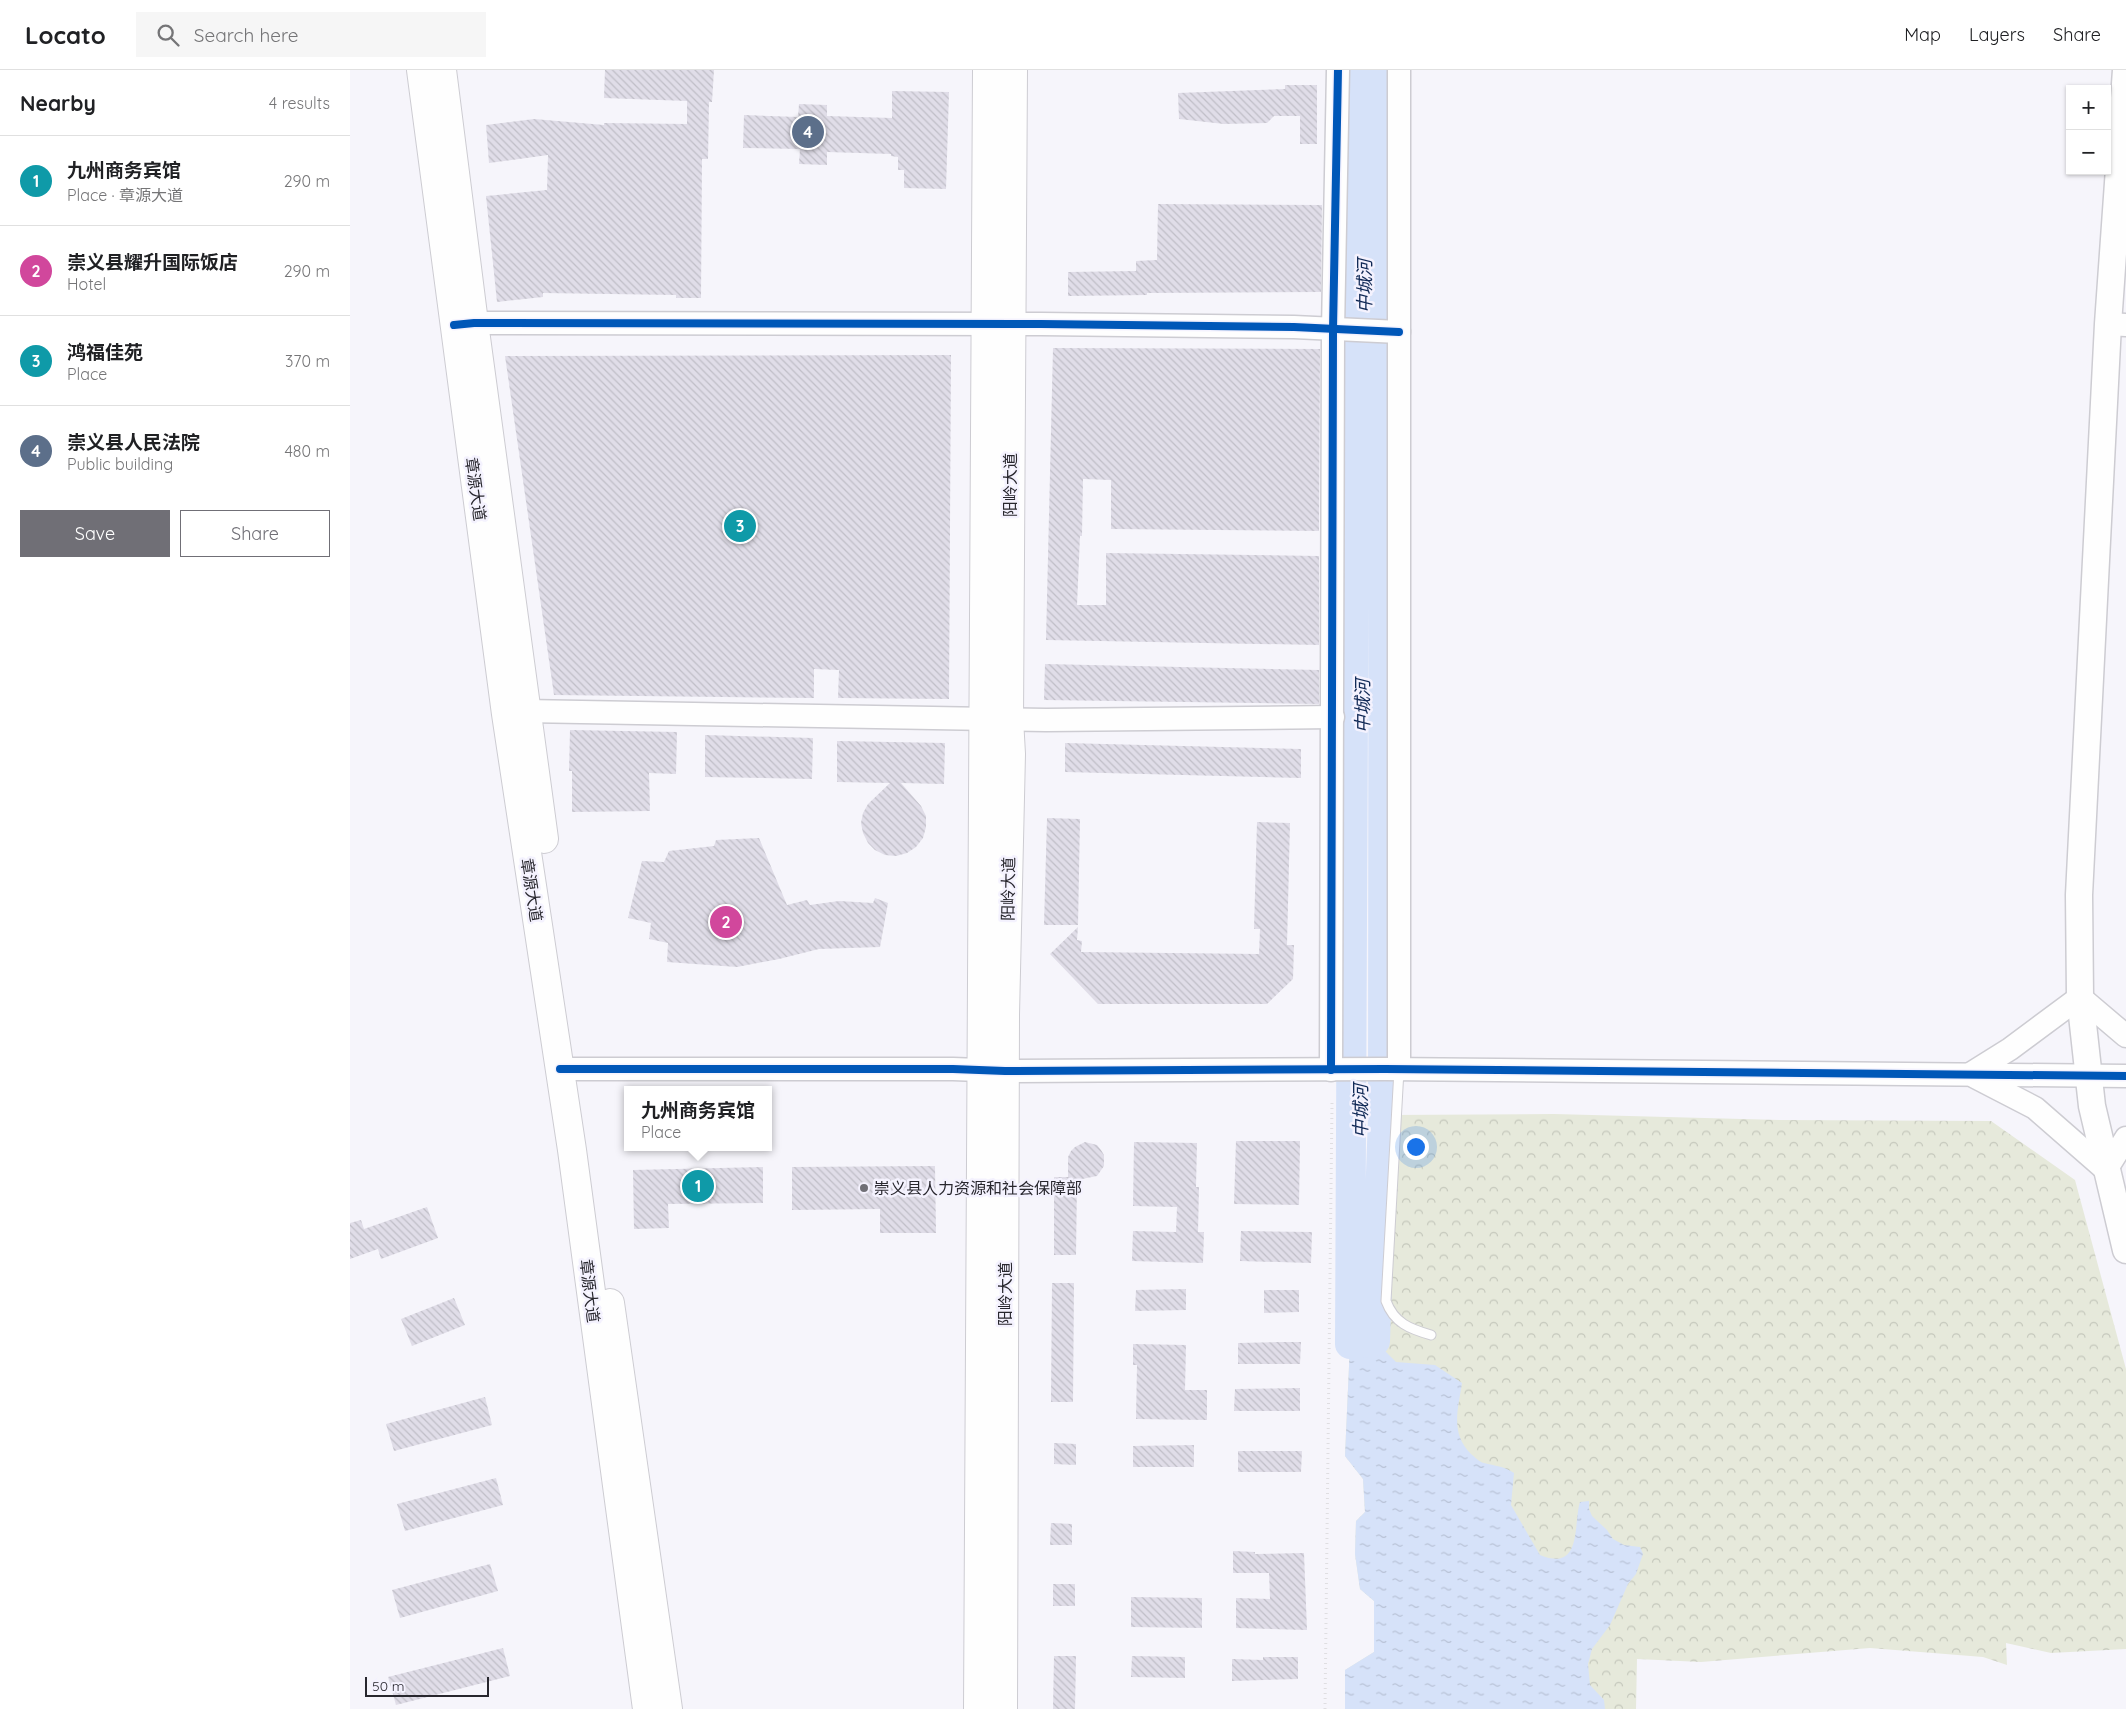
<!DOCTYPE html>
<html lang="en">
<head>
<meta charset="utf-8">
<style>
  :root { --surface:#fff; --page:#f6f6f6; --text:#202124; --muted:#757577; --line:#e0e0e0; --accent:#706f76 }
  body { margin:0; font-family:Quicksand,"Noto Sans SC",sans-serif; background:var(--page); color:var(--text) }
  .controls { position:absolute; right:15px; top:15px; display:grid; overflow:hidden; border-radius:0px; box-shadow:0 1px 4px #0004 }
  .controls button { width:45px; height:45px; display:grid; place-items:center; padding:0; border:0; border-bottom:1px solid var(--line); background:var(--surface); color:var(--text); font:25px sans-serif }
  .scale { position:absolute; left:15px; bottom:12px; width:124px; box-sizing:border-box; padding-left:5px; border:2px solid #28272e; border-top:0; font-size:14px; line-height:18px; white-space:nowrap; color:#28272e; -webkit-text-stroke:4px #f4f2fe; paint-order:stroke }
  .you { position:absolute; left:1065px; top:1076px; width:18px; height:18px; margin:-12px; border:4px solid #fff; border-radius:50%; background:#1a73e8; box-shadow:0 0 0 8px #1a73e833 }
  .badge { display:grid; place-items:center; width:32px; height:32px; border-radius:50%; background:var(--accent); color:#fff; font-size:16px; font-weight:700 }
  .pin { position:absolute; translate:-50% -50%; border:2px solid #fff; box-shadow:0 1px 5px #0006 }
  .popup { position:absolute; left:274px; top:1016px; width:148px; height:65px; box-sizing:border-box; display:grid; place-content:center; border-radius:0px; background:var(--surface); filter:drop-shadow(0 1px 4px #0005); font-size:16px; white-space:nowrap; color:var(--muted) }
  .popup b { font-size:19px; color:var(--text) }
  .popup::after { content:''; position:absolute; left:50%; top:100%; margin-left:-10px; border:10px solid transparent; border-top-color:var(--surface) }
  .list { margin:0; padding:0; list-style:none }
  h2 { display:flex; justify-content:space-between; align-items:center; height:65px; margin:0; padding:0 20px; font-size:21px }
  h2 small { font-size:16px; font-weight:400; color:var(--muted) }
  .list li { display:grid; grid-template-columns:32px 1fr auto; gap:15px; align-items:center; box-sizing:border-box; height:90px; padding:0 20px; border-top:1px solid var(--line) }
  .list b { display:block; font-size:19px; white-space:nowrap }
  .list p { margin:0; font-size:16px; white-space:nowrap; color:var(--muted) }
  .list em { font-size:16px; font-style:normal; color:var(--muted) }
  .actions { display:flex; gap:10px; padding:15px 20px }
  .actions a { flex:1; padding:11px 0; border:1px solid var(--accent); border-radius:0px; text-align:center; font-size:18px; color:var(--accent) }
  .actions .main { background:var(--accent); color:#fff }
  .icon { flex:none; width:28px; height:28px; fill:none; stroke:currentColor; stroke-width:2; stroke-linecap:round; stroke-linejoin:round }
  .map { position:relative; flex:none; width:1776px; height:1639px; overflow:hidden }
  header { display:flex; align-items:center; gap:30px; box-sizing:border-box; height:70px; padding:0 25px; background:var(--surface); border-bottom:1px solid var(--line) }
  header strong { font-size:24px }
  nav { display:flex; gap:28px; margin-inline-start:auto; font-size:18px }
  .search { width:350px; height:45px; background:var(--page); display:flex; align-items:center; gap:12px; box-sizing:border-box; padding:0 18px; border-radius:0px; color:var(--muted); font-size:19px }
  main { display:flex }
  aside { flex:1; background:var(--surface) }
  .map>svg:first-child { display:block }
  .park { fill:url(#park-crowns) }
  .water { fill:url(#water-ripples) }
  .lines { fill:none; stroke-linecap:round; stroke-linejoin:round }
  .river { stroke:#d6e2f9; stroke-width:30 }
  .building { fill:url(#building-back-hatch) }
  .service-casing { stroke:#cdccd2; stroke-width:11 }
  .tertiary-casing { stroke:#cdccd2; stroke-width:25 }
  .secondary-casing { stroke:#cdccd2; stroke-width:29 }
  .primary-casing { stroke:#cdccd2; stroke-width:30 }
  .path { stroke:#dfdee1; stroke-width:3; stroke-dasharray:1 4; stroke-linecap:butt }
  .service { stroke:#fefefe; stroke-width:9 }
  .tertiary { stroke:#fefefe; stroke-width:22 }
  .secondary { stroke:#fefefe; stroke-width:26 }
  .primary { stroke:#fefefe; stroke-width:28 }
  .cycleway-casing { stroke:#f4f2fe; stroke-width:11 }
  .cycleway { stroke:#0057b8; stroke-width:8 }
  .poi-dot { fill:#706f76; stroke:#f4f2fe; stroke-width:2 }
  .labels { text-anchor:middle; stroke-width:5; stroke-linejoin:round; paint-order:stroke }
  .street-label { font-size:16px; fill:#28272e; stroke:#f4f2fe }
  .poi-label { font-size:16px; fill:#28272e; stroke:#f4f2fe; text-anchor:start }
  .water-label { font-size:18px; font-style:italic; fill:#0f2855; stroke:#f4f2fe }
</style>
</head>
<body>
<header>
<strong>Locato</strong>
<div class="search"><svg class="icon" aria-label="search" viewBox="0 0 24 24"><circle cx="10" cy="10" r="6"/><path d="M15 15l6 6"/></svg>Search here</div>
<nav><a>Map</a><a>Layers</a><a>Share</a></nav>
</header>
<main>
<aside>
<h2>Nearby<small>4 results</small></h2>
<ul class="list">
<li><span class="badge" style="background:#0f9aa8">1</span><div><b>九州商务宾馆</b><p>Place · 章源大道</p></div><em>290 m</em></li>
<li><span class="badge" style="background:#d1479c">2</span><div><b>崇义县耀升国际饭店</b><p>Hotel</p></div><em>290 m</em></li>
<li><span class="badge" style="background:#0f9aa8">3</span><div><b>鸿福佳苑</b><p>Place</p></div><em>370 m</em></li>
<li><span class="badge" style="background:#5c6f8a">4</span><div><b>崇义县人民法院</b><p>Public building</p></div><em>480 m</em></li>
</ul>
<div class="actions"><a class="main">Save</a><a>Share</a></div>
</aside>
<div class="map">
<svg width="1776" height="1639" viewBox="0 0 1776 1639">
  <defs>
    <pattern id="park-crowns" width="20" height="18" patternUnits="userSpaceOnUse" patternTransform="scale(1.25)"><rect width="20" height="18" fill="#e6e9db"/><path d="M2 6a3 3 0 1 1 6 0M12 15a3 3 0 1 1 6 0" fill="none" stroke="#c5c8bc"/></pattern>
    <pattern id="water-ripples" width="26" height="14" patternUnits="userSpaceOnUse" patternTransform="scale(1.25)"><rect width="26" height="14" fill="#d6e2f9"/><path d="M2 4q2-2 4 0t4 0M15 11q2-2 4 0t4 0" fill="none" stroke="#b8c2d6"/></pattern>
    <pattern id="building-back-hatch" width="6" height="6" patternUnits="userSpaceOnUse" patternTransform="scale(1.25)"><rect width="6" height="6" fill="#e0dde8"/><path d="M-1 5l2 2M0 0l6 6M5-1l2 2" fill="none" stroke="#c0bec7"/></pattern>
  </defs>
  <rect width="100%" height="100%" fill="#f6f5fb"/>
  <!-- park -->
  <polygon class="park" points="1204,1044 1431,1050 1641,1051 1725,1110 1776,1299 1776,1579 1701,1583 1656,1573 1657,1595 1633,1587 1520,1578 1351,1592 1287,1589 1286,1639 995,1639 995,1600 1024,1582 1024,1531 1010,1519 1005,1484 1006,1451 1015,1442 1013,1409 995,1386 1000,1274 1025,1271 1036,1045"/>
  <!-- water -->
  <path class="water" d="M1025,1271L1046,1292L1085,1295L1112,1313C1108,1340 1100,1363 1121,1384C1125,1387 1129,1392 1134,1393C1145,1396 1154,1396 1164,1403L1161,1435L1190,1485C1233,1503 1223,1453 1230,1432L1239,1431V1439L1242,1446L1257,1460L1263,1469L1274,1475L1290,1477L1293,1484L1286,1504L1278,1514L1260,1555L1242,1579L1238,1594L1240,1615L1254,1630L1255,1639H995V1600L1024,1582V1531L1010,1519L1005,1484L1006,1451L1015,1442L1013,1409L995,1386L1000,1274Z"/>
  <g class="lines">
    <!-- river -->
    <polyline class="river" points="1006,0 1000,1274 1025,1271 1033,1047 1034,0"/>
  </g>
  <!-- building -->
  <g class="building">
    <polygon points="255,0 364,0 362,32 359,32 358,89 352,89 351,228 326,228 326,225 193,223 193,227 147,232 136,126 197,120 198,85 139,93 136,55 184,49 254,55 254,53 337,54 337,31 254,28"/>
    <polygon points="935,15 967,15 967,74 950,74 950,46 924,46 917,53 874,54 829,49 828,23 935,19"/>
    <polygon points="542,21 599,22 596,119 554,118 554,100 548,100 548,87 541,86 541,84 477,82 477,95 449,94 450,79 393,78 394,45 448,47 449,34 477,35 477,46 542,48"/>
    <polygon points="808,134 972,135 971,222 797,223 797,225 718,226 718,202 786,201 786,191 807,190"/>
    <polygon points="703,278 970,279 969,461 761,459 761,410 733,409 732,466 730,466 727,535 756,535 756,483 969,486 969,575 696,570"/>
    <polygon points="601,285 599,629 488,628 489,600 464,599 464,628 204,625 155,286"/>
    <polygon points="695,594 969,600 969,634 694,630"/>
    <polygon points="220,660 327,662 326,704 299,703 300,741 222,742 222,701 219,701"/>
    <polygon points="355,665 463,668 462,709 355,707"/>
    <polygon points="487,671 595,673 594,714 551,713 571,736 576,746 576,757 573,768 566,777 557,783 546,786 535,785 525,780 518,773 513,763 511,753 513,743 518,734 540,713 487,712"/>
    <polygon points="715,673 951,679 951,708 715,702"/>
    <polygon points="697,748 730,749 728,855 694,855"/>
    <polygon points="907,752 940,753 937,875 944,875 943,909 917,934 748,934 700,884 728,857 727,870 732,871 731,882 909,884 910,859 904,859"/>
    <polygon points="409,768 437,835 457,830 460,835 489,831 523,833 525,828 538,833 530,877 469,879 429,889 387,897 317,892 318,873 299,869 301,853 278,848 292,791 314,792 319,781 364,776 366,770"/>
    <polygon points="886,1071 950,1071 949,1135 884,1134"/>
    <polygon points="735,1072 747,1075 751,1080 754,1085 754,1096 747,1106 727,1110 726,1185 704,1185 704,1107 718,1107 718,1087 721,1081 725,1077"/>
    <polygon points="784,1072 847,1073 846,1117 849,1117 848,1162 854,1162 853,1193 782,1191 783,1161 826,1162 827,1137 783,1136"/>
    <polygon points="585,1096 586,1163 530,1163 530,1139 442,1140 442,1097"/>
    <polygon points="413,1097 413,1133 318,1134 319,1158 284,1159 283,1100"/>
    <polygon points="77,1137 88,1168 31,1189 28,1179 0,1189 0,1153 11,1150 14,1159"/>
    <polygon points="891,1161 962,1162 961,1193 890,1191"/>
    <polygon points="702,1213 724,1213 723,1332 701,1332"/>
    <polygon points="836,1219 836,1240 785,1241 786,1220"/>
    <polygon points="914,1220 949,1220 949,1242 914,1243"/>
    <polygon points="104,1228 115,1255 62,1276 51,1249"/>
    <polygon points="929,1272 951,1272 950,1294 888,1294 888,1273"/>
    <polygon points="783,1274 836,1275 835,1320 857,1320 857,1350 786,1349 787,1295 783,1295"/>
    <polygon points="950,1318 950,1341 884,1341 885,1319"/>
    <polygon points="135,1327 142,1355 44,1381 36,1354"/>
    <polygon points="704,1373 726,1374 726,1395 704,1394"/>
    <polygon points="844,1375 844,1397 783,1397 783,1376"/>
    <polygon points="888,1381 952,1381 951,1402 888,1402"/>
    <polygon points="146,1408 153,1435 55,1461 47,1434"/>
    <polygon points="701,1453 722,1454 722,1475 700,1475"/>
    <polygon points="883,1481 905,1482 905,1484 954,1483 957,1560 886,1558 886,1528 920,1529 919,1503 883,1503"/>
    <polygon points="140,1494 148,1521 50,1548 42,1520"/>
    <rect x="703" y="1514" width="22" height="22"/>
    <polygon points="781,1527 852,1528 852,1558 781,1557"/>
    <polygon points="153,1578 160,1606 46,1635 38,1607"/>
    <polygon points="704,1586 726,1586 725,1639 703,1639"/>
    <polygon points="782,1586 835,1587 835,1608 781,1607"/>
    <polygon points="913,1587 948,1587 948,1609 882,1611 882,1589 913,1590"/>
  </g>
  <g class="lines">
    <!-- service casing -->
    <g class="service-casing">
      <path id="service" d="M1049,1000L1036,1231C1044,1253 1060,1259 1081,1265"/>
    </g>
    <!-- tertiary casing -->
    <g class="tertiary-casing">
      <g id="tertiary">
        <polyline points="1049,0 1049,1000"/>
        <polyline points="1758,254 1776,255"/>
        <polyline points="108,255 124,253 691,254 944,257 1049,262"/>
        <polyline points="159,643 175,641 696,650 983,647"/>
        <polyline points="210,999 603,999 655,1001 1035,999 1776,1006"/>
        <polyline points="981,1000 983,260 988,0"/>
        <polyline points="1620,1004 1660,979 1730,927 1776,966"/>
        <polyline points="1625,1007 1685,1038 1756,1100 1776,1068"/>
      </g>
    </g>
    <!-- secondary casing -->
    <g class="secondary-casing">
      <polyline id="secondary" points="1776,0 1758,254 1729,825 1730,927 1742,1036 1776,1180"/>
    </g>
    <!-- primary casing -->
    <g class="primary-casing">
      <g id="primary">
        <polyline points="71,0 156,644 222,1080 297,1639"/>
        <polyline points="92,0 124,253 194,769"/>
        <polyline points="260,1233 318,1639"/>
        <polyline points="628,1639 637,0"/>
        <polyline points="653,1639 655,945 661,684 659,649 663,0"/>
      </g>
    </g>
    <!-- path -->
    <polyline class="path" points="975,1639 982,1032"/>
    <!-- service -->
    <use href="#service" class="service"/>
    <!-- tertiary -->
    <use href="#tertiary" class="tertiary"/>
    <!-- secondary -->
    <use href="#secondary" class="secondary"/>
    <!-- primary -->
    <use href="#primary" class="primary"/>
    <!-- cycleway casing -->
    <g class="cycleway-casing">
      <g id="cycleway">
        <polyline points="104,255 124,253 691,254 944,257 1049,262"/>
        <polyline points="210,999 603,999 655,1001 1035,999 1776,1006"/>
        <polyline points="981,1000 983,260 988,0"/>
      </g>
    </g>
    <!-- cycleway -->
    <use href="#cycleway" class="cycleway"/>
  </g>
  <!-- markers -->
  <circle class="poi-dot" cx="514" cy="1118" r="5"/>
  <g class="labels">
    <!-- street labels -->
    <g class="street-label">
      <text transform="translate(660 415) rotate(-90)" y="6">阳岭大道</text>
      <text transform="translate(126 419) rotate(82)" y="6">章源大道</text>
      <text transform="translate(658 819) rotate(-89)" y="6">阳岭大道</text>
      <text transform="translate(182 820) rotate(81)" y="6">章源大道</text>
      <text transform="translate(240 1221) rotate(83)" y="6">章源大道</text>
      <text transform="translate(655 1224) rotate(-90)" y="6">阳岭大道</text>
    </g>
    <!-- poi labels -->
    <g class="poi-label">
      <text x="524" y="1124">崇义县人力资源和社会保障部</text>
    </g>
    <!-- water labels -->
    <g class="water-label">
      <text transform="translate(1015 216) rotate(-90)" y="6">中城河</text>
      <text transform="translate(1013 636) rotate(-90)" y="6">中城河</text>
      <text transform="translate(1011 1041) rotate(-90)" y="6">中城河</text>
    </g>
  </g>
</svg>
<div class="controls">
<button>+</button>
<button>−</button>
</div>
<div class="scale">50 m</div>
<div class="you"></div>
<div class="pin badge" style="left:348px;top:1116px;background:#0f9aa8">1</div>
<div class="popup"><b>九州商务宾馆</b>Place</div>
<div class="pin badge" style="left:376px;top:852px;background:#d1479c">2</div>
<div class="pin badge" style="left:390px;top:456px;background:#0f9aa8">3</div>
<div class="pin badge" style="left:458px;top:62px;background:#5c6f8a">4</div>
</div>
</main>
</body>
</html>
